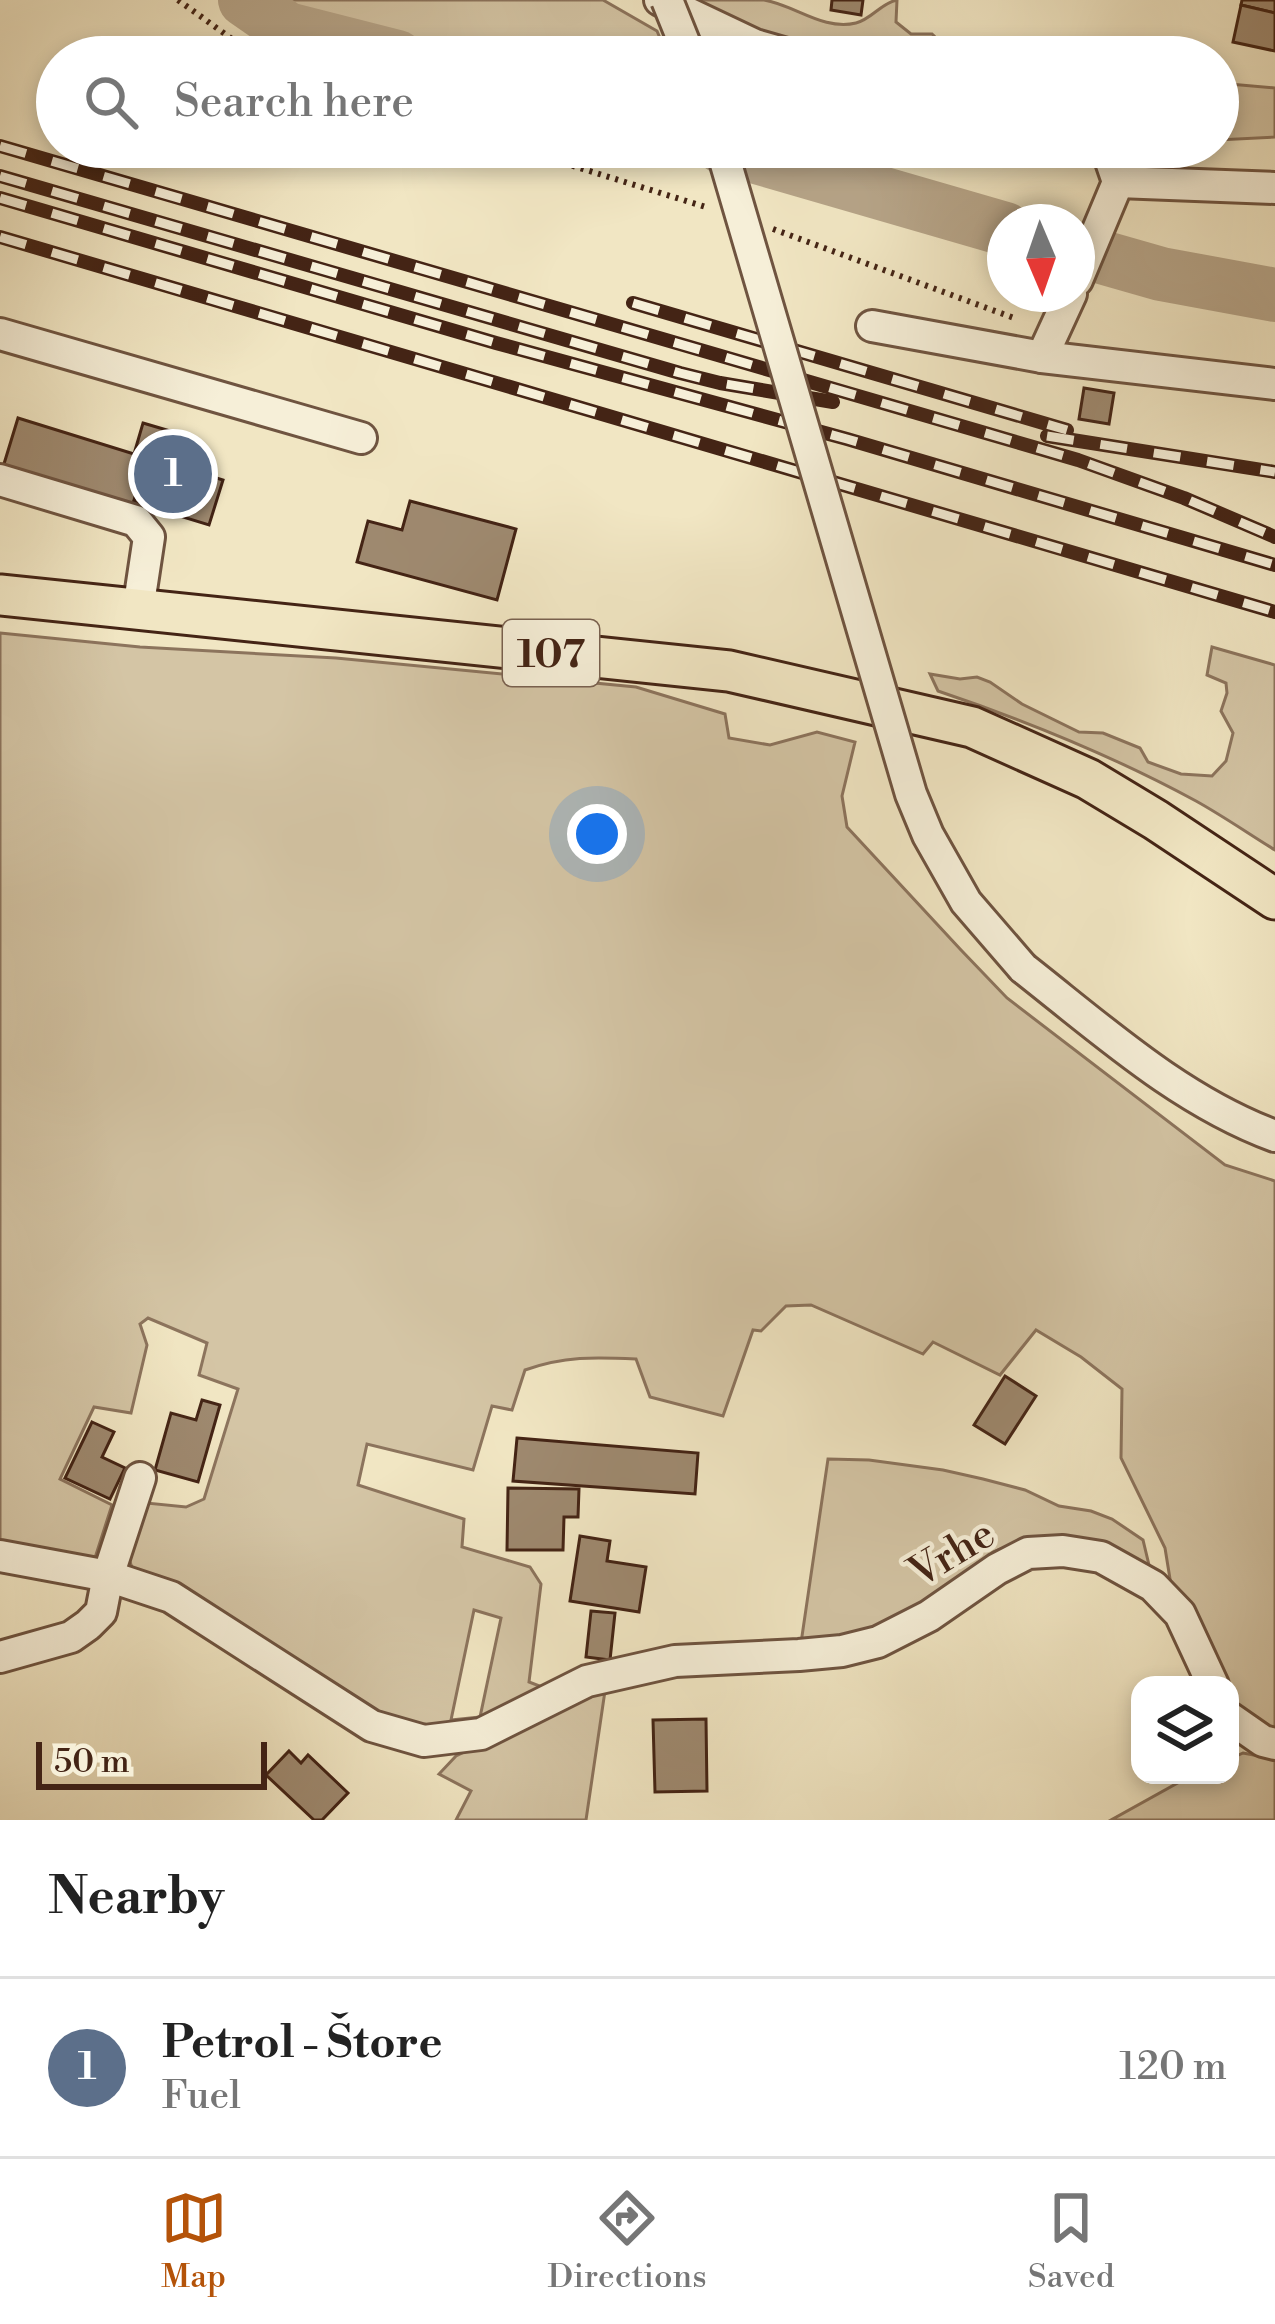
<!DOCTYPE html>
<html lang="en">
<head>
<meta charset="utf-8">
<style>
  :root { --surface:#fff; --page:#f2f2f2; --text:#222; --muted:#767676; --line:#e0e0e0; --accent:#b45309 }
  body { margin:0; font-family:"Libre Bodoni",serif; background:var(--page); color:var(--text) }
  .controls { position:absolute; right:36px; bottom:36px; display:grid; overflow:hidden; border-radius:24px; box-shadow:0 6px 18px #0003 }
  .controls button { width:108px; height:108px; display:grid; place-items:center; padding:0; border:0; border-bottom:3px solid var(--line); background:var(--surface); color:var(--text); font:60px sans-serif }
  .compass { position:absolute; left:987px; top:204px; width:108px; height:108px; border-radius:50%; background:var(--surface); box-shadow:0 6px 18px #0003; rotate:178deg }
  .scale { position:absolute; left:36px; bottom:30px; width:231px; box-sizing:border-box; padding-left:12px; border:6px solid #442415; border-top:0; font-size:33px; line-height:42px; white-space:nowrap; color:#442415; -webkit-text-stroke:9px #f6efd8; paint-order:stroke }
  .you { position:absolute; left:597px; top:834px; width:42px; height:42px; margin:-30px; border:9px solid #fff; border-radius:50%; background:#1a73e8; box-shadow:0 0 0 18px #1a73e833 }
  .badge { display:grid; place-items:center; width:78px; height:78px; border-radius:50%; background:var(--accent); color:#fff; font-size:39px; font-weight:700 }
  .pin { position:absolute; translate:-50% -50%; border:6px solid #fff; box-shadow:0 3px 12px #0006 }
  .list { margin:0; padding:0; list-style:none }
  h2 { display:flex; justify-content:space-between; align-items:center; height:156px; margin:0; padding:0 48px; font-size:51px }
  h2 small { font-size:39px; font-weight:400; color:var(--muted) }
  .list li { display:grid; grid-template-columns:78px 1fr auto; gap:36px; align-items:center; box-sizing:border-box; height:180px; padding:0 48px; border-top:3px solid var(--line) }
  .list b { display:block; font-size:45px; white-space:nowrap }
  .list p { margin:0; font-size:39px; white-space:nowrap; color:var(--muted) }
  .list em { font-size:39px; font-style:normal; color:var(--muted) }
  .icon { flex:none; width:66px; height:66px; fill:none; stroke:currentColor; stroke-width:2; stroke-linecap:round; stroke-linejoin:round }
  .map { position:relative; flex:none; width:1275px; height:1820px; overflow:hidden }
  .search { position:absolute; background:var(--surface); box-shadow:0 6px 18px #0003; left:36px; right:36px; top:36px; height:132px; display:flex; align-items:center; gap:30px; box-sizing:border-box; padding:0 42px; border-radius:66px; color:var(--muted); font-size:45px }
  .sheet { height:336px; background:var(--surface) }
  nav { display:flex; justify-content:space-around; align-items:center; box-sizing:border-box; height:168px; border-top:3px solid var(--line); background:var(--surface); font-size:33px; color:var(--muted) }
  nav a { display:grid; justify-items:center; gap:6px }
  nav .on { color:var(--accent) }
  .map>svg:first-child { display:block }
  .green { fill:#d4c5a5; stroke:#8c745d; stroke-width:3; fill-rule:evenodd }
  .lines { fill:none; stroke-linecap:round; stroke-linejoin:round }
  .river { stroke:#b6a488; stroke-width:54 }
  .building { fill:#9e896f; stroke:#442415; stroke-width:3 }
  .minor-casing { stroke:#6f5440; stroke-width:36 }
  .major-casing { stroke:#442415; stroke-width:45 }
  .path { stroke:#442415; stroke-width:6; stroke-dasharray:3 6; stroke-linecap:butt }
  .minor { stroke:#f6efd8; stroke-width:30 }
  .major { stroke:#f1e6c3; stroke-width:39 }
  .rail-casing { stroke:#442415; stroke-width:14 }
  .rail { stroke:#f6efd8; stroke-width:9; stroke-dasharray:27; stroke-linecap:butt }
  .minor-bridge-casing { stroke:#6f5440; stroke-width:36; stroke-linecap:butt }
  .minor-bridge { stroke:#f6efd8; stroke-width:30 }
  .labels { text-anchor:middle; stroke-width:9; stroke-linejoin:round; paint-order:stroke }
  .shield { fill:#f6efd8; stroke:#796150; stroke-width:3 }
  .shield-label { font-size:39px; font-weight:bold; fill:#442415 }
  .street-label { font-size:42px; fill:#442415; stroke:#f6efd8 }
</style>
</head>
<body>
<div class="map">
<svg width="1275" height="1820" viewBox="0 0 1275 1820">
  <rect width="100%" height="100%" fill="#f1e6c3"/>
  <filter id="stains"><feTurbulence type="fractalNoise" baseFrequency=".00167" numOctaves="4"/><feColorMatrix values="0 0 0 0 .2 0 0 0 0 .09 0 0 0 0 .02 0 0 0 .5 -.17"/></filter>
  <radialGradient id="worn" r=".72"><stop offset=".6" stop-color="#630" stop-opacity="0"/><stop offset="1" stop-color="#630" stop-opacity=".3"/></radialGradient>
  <!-- green -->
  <g class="green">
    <polygon points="282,0 603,0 657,31 668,57 539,57 470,48 419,46 346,27"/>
    <path d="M697,0C718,0 743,0 764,0C795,5 823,31 856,23C872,19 881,3 897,0L896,22L911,34H932L956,57H819L700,9Z"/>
    <polygon points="1218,83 1275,88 1275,137 1218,140"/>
    <path d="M0,633L140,647L336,658L636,687L725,714L729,738L770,745L817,732L855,742L842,796L847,827L961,950L1007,998L1225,1165L1275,1181V1737C1251,1725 1230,1715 1230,1685H1223L1171,1585L1165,1548L1121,1458L1122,1389L1081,1357L1036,1330L1000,1375L933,1342L923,1354L811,1305L786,1306L761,1331L753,1330L723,1416L650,1397L636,1359C595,1357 564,1356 525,1370L512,1410L492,1406L473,1470L367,1444L358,1485L464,1519L462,1547L530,1567L541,1584L529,1682L550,1690L444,1734L390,1723L136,1579L129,1559L147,1503L186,1507L204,1499L238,1389L199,1375L207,1343L148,1318L140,1324L147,1345L131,1413L94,1407L60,1479L112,1505L94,1561L0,1547ZM474,1610L501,1618L480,1717L451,1720Z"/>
    <path d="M1212,647L1275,665V850C1249,834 1223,816 1196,801C1113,756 1027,721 938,691L930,674L960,679L977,677L990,682L1022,704L1079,732L1103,733L1140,748L1148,762L1181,774L1212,776L1226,761L1233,733L1221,711L1227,693L1226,683L1207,675Z"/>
    <polygon points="828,1459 869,1460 943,1470 983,1479 1025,1490 1059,1506 1091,1511 1112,1519 1143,1540 1149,1565 1104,1548 1016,1543 993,1552 981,1564 921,1606 859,1638 801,1643"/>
    <polygon points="606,1684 586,1820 456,1820 471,1791 439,1774 456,1756"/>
    <polygon points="1243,1753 1275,1759 1275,1820 1111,1820 1192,1775 1230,1775 1230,1759"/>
  </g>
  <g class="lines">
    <!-- river -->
    <g class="river">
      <polyline points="245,0 287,29 397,57"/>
      <polyline points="722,147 1005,229"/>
      <polyline points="1077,250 1161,274 1275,295"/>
    </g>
  </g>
  <!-- building -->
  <g class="building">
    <polygon points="832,0 863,0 861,15 831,10"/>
    <polygon points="1242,0 1275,0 1275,13 1241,5"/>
    <polygon points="1241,5 1275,13 1275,51 1233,42"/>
    <polygon points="1084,388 1114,393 1109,424 1079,419"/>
    <polygon points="18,418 147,458 127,523 0,477"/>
    <polygon points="143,423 194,438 184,468 223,480 209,525 134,502 147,458 134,454"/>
    <polygon points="410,501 516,529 497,600 357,562 368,521 402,530"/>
    <polygon points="1005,1376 1036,1396 1005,1444 974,1425"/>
    <polygon points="202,1400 220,1405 198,1482 155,1470 171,1413 196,1420"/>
    <polygon points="92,1422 114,1432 102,1457 125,1468 110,1499 65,1478"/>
    <polygon points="517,1438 698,1453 695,1494 513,1481"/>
    <polygon points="508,1488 579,1489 578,1517 564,1517 563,1550 507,1550"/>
    <polygon points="580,1536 610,1541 607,1561 646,1567 639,1612 570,1601"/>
    <polygon points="591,1611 615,1613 610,1660 586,1657"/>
    <polygon points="706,1719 707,1791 655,1792 653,1720"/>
    <polygon points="289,1751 301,1763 308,1755 348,1793 322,1820 314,1820 266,1775"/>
  </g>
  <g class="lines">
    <!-- minor casing -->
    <g class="minor-casing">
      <g id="minor">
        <polyline points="660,0 755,45 797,57"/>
        <polyline points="1118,182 1275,188"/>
        <polyline points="1077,280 1118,182 1106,147"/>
        <polyline points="872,326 1042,357 1275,384"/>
        <polyline points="0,334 361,438"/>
        <polyline points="1042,357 1071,294"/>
        <polyline points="0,480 136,521 149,537 138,610"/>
        <path d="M1023,968C1102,1030 1180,1101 1275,1136"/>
        <polyline points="0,1556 108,1576 171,1597 372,1726 424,1741 481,1734 587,1681 675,1661 799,1655 842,1651 878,1642 929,1616 997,1569 1028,1553 1063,1551 1101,1557 1153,1586 1180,1614 1213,1685"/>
        <polyline points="0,1657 71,1637 88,1625 101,1612 108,1576 140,1478"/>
        <polyline points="1230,1718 1263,1741 1275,1744"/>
      </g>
    </g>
    <!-- major casing -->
    <g class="major-casing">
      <polyline id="major" points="0,595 729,671 972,727 1088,779 1156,820 1275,899"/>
    </g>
    <!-- path -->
    <g class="path">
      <polyline points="178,0 257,57"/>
      <polyline points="512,147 709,208"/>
      <polyline points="773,229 1014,318"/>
    </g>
    <!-- minor -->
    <use href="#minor" class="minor"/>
    <!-- major -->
    <use href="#major" class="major"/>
    <!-- rail casing -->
    <g class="rail-casing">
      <g id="rail">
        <polyline points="0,146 1078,460 1184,498 1275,537"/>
        <polyline points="0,176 680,373 720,383 833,402"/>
        <polyline points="0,198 496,343 847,439 1275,565"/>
        <polyline points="0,237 1275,612"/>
        <polyline points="633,303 1067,430"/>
        <polyline points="1047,436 1275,472"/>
      </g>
    </g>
    <!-- rail -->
    <use href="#rail" class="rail"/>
    <!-- minor-bridge casing -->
    <g class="minor-bridge-casing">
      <g id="minor-bridge">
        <polyline points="667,0 690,57"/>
        <polyline points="721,147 911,794 928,835 966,902 1023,968"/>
      </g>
    </g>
    <!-- minor-bridge -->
    <use href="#minor-bridge" class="minor-bridge"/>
  </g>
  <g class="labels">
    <!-- shield labels -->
    <rect class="shield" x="503" y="620" width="96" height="66" rx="9"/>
    <g class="shield-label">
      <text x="551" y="667">107</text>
    </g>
    <!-- street labels -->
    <g class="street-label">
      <text transform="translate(951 1552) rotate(-31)" y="15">Vrhe</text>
    </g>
  </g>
  <rect width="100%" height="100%" filter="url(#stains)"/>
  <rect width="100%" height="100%" fill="url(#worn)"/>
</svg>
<div class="controls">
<button><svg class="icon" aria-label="layers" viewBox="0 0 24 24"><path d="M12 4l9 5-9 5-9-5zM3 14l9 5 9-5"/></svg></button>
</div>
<svg class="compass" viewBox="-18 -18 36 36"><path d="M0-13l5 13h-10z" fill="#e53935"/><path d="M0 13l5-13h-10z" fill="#767676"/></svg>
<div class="scale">50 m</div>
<div class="you"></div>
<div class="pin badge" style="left:173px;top:474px;background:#5c6f8a">1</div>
<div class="search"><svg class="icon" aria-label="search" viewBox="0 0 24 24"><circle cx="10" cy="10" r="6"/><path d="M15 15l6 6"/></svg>Search here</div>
</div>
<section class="sheet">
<h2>Nearby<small></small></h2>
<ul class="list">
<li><span class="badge" style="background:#5c6f8a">1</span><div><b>Petrol - Štore</b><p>Fuel</p></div><em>120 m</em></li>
</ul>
</section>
<nav>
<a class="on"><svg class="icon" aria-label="map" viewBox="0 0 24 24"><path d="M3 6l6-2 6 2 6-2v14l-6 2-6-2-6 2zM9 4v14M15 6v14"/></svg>Map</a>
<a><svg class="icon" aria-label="directions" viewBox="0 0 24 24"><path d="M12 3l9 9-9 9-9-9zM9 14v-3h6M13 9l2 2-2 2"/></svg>Directions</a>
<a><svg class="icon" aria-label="saved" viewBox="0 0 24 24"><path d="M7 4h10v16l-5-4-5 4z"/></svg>Saved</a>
</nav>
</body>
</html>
